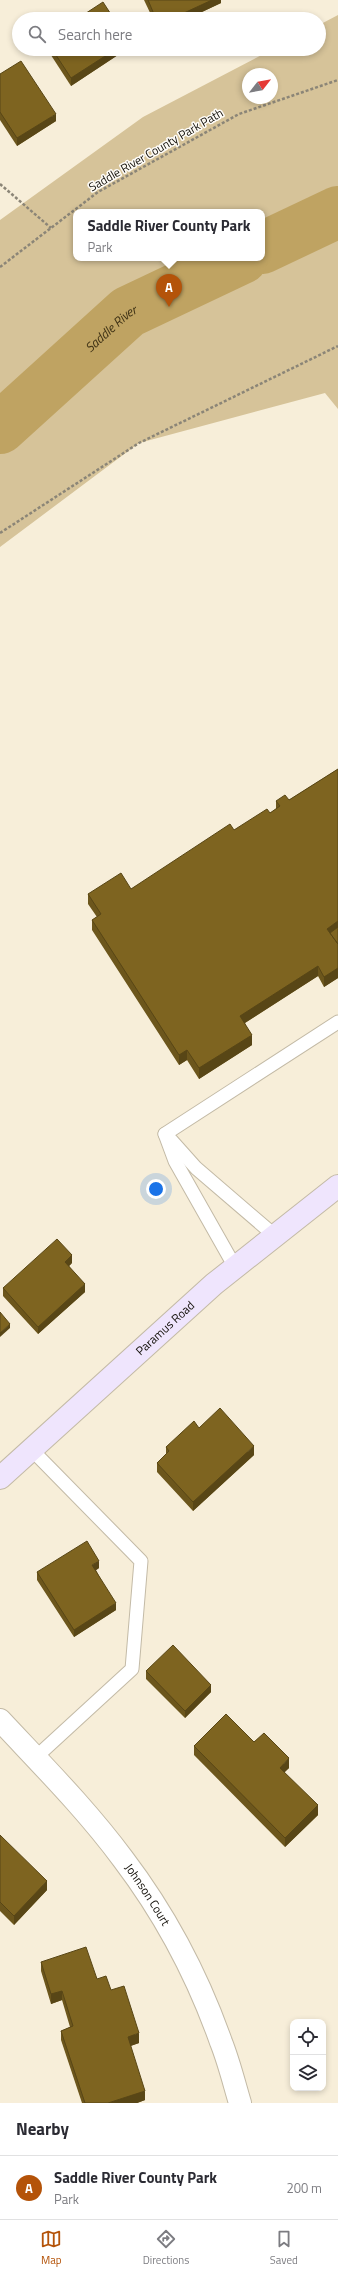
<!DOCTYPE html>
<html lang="en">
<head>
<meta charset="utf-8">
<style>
  :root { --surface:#fff; --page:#f7f7f7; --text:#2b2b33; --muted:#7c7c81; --line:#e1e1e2; --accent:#b45309 }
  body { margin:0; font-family:"Titillium Web",sans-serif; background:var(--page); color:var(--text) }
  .controls { position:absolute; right:12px; bottom:12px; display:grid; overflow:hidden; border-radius:8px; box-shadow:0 2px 6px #0003 }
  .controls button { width:36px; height:36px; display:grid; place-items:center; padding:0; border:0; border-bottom:1px solid var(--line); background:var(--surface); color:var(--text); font:20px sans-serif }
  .compass { position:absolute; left:242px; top:68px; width:36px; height:36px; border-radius:50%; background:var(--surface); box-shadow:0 2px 6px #0003; rotate:59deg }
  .you { position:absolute; left:156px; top:1189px; width:14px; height:14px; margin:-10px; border:3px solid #fff; border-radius:50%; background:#1a73e8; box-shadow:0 0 0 6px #1a73e833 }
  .badge { display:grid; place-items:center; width:26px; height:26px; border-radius:50%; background:var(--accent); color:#fff; font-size:13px; font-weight:700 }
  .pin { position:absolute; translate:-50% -33px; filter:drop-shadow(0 1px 2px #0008) }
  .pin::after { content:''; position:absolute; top:21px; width:14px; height:12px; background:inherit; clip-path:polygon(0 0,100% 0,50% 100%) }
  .popup { position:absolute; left:73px; top:209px; width:192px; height:52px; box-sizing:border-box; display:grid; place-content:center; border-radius:8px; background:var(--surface); filter:drop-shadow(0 1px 3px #0005); font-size:13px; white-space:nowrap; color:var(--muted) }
  .popup b { font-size:15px; color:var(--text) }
  .popup::after { content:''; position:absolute; left:50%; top:100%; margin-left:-8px; border:8px solid transparent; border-top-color:var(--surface) }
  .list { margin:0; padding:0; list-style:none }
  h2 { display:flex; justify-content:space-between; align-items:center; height:52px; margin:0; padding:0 16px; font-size:17px }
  h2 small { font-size:13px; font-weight:400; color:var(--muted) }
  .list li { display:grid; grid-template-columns:26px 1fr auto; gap:12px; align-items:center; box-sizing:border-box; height:64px; padding:0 16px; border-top:1px solid var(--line) }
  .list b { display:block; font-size:15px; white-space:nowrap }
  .list p { margin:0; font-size:13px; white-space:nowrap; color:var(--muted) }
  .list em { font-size:13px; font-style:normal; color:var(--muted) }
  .icon { flex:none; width:22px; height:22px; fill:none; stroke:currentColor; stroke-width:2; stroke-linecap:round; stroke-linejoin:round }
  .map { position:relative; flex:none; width:338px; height:2103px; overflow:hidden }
  .search { position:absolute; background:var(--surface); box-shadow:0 2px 6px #0003; left:12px; right:12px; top:12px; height:44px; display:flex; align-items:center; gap:10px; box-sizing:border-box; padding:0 14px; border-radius:22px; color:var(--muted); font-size:15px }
  .sheet { height:116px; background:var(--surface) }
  nav { display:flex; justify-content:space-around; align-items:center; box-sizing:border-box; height:56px; border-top:1px solid var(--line); background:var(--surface); font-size:11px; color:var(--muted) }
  nav a { display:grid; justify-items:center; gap:2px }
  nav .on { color:var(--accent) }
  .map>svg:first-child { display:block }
  .green { fill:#d6c399; fill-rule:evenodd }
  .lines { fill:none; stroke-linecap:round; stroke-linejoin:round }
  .river { stroke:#bfa362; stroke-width:52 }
  .service-casing { stroke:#c3baa6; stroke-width:15 }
  .minor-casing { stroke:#c3baa6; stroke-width:24 }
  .secondary-casing { stroke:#c3baa6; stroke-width:24 }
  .path { stroke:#8b8577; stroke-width:2.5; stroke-dasharray:3 2; stroke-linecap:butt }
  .service { stroke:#fff; stroke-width:13 }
  .minor { stroke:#fff; stroke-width:22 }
  .secondary { stroke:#efe5fd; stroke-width:22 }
  .wall { fill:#6c561c }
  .shaded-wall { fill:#584616 }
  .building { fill:#7e6420; stroke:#584616 }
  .labels { text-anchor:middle; stroke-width:3; stroke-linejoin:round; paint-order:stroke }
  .street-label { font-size:12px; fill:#14110a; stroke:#fefcf8 }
  .water-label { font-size:13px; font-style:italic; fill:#3f3215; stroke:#fefcf8 }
</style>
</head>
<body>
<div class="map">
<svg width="338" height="2103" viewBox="0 0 338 2103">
  <rect width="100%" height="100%" fill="#f7eed9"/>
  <!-- green -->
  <path class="green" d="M338,15V409L325,393L139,443L0,547V220L143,117L273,49H319V25ZM248,74H272V98H248ZM76,212H262V258H76Z"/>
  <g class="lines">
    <!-- river -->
    <g class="river">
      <polyline points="262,248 338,212"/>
      <path id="s1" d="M0,428L128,312L242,258"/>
    </g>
    <!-- service casing -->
    <g class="service-casing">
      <g id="service">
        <polyline points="165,1134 338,1022"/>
        <polyline points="165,1134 175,1161 235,1267"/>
        <polyline points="171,1140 196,1168 274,1235"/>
        <polyline points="31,1449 141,1561 132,1669 35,1758"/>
      </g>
    </g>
    <!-- minor casing -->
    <g class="minor-casing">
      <g id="minor">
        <path id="s2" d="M0,1720C42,1765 86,1809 123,1859C164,1913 198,1977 221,2042C229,2062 234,2083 240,2103"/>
      </g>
    </g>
    <!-- secondary casing -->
    <g class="secondary-casing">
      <g id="secondary">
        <path id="s3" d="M0,1478L214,1284L338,1186"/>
      </g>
    </g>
    <!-- path -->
    <g class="path">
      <polyline points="0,184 51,228"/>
      <polyline points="0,267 98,192 239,114 338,80"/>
      <polyline points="0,533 139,443 338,346"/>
    </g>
    <!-- service -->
    <use href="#service" class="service"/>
    <!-- minor -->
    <use href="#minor" class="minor"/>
    <!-- secondary -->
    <use href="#secondary" class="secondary"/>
  </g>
  <!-- wall -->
  <g class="wall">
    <polygon points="144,0 221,0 221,3 187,19 153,19"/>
    <polygon points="47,49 127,49 71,86"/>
    <polygon points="0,74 56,121 17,146 0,120"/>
    <polygon points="338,769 338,978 324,987 318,976 245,1023 252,1045 199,1079 187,1060 179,1065 92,930 92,920 97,917 88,904 88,894 131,889 234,830 270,813 276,809 276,801 289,800"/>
    <polygon points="72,1263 69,1266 85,1292 38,1334 3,1296 3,1288"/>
    <polygon points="199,1428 254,1455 193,1511 157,1472 157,1463 166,1454 166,1447"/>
    <polygon points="99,1568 96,1570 116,1610 74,1637 37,1580 37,1572"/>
    <polygon points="146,1671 211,1692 185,1718 146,1679"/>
    <polygon points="254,1742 289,1768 284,1772 318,1815 285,1847 194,1755 194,1746"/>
    <polygon points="0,1835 47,1890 14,1925 0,1911"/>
    <polygon points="41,1962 97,1979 111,1990 139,2043 130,2046 145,2100 137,2103 82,2103 61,2040 61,2031 70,2027 62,2000 51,2004 41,1971"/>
  </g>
  <!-- shaded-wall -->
  <g class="shaded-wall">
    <polygon points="212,0 221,0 221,3 187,19 171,19"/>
    <polygon points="116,49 127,49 71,86 71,78"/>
    <polygon points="56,114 56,121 17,146 17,138"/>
    <polygon points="338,921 338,931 329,937 327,929"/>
    <polygon points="318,966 318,976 240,1026 240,1016"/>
    <polygon points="338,968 338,978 324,987 324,977"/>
    <polygon points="252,1035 252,1045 199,1079 199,1068"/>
    <polygon points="187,1050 187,1060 179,1065 179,1055"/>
    <polygon points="72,1255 72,1263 65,1270 65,1262"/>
    <polygon points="85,1284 85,1292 38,1334 38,1327"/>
    <polygon points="10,1324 10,1328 0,1337 0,1333"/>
    <polygon points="254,1446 254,1455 193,1511 193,1502"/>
    <polygon points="99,1561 99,1568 92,1573 92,1565"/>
    <polygon points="116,1603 116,1610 74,1637 74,1630"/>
    <polygon points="211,1685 211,1692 185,1718 185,1711"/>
    <polygon points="289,1758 289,1768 280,1777 280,1768"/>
    <polygon points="318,1805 318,1815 285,1847 285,1838"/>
    <polygon points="47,1881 47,1890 14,1925 14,1916"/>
    <polygon points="62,1991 62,2000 51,2004 51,1994"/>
    <polygon points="139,2033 139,2043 128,2047 128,2037"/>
    <polygon points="145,2091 145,2100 137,2103 108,2103"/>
  </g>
  <!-- building -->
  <g class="building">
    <polygon points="148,0 212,0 171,19 156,19"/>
    <polygon points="103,2 114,19 77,19"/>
    <polygon points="52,49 116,49 71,78"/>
    <polygon points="21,61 56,114 17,138 0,112 0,74"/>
    <polygon points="338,769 338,921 327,929 338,944 338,968 324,977 318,966 240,1016 252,1035 199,1068 187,1050 179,1055 92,920 101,914 88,894 121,873 131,889 230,824 234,830 267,809 270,813 280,806 276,801 285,795 289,800"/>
    <polygon points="338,927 338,944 330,933"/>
    <polygon points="57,1239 72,1255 65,1262 85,1284 38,1327 3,1288"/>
    <polygon points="0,1312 10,1324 0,1333"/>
    <polygon points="220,1408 254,1446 193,1502 157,1463 169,1451 166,1447 194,1421 199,1428"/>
    <polygon points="87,1541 99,1561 92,1565 116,1603 74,1630 37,1572"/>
    <polygon points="173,1645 211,1685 185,1711 146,1671"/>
    <polygon points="226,1714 254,1742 264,1733 289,1758 280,1768 318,1805 285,1838 194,1746"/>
    <polygon points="0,1835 47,1881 14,1916 0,1902"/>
    <polygon points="86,1947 97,1979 106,1976 111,1990 124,1986 139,2033 128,2037 145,2091 108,2103 85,2103 61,2031 73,2026 62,1991 51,1994 41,1962"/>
  </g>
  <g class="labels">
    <!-- street labels -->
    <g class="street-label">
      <text transform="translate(156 150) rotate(-30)" y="4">Saddle River County Park Path</text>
      <text dy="4" stroke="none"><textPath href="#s3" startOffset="223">Paramus Road</textPath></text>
      <text dy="4" stroke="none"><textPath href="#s2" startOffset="229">Johnson Court</textPath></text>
    </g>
    <!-- water labels -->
    <g class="water-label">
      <text dy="5" stroke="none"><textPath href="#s1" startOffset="149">Saddle River</textPath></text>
    </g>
  </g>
</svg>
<div class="controls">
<button><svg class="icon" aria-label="locate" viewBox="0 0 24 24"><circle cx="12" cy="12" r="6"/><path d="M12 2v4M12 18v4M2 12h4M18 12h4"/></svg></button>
<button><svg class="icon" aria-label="layers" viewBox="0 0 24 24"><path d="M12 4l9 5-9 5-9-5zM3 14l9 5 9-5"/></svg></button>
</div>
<svg class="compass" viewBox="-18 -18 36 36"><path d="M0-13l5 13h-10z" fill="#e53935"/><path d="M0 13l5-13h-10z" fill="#7c7c81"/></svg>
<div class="you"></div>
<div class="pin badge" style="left:169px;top:307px">A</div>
<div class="popup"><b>Saddle River County Park</b>Park</div>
<div class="search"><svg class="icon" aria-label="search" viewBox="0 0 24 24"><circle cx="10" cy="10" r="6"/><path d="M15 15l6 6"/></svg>Search here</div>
</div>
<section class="sheet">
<h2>Nearby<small></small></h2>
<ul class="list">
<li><span class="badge">A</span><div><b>Saddle River County Park</b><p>Park</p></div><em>200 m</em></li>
</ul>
</section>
<nav>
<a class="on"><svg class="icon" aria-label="map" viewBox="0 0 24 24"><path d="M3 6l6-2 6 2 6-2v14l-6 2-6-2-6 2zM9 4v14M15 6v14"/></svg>Map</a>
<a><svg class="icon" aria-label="directions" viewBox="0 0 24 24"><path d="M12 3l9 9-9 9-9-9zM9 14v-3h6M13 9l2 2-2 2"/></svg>Directions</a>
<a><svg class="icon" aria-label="saved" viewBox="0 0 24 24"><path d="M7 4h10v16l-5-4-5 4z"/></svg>Saved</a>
</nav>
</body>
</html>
